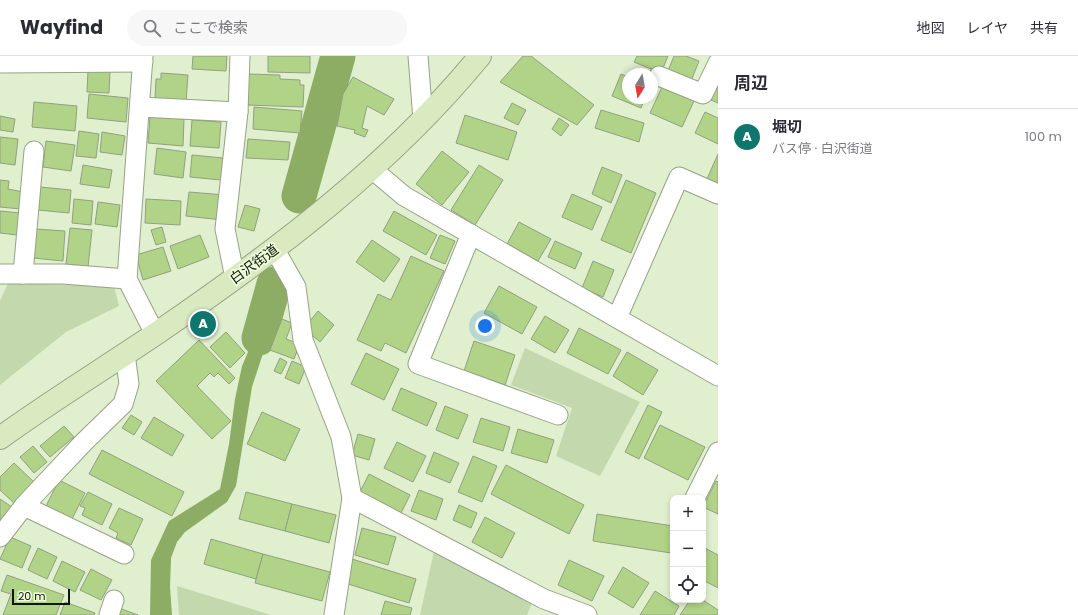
<!DOCTYPE html>
<html lang="ja">
<head>
<meta charset="utf-8">
<style>
  :root { --surface:#fff; --page:#f7f7f7; --text:#2b2b33; --muted:#7c7c81; --line:#e1e1e2; --accent:#0f766e }
  body { margin:0; font-family:Poppins,"Noto Sans JP",sans-serif; background:var(--page); color:var(--text) }
  .controls { position:absolute; right:12px; bottom:12px; display:grid; overflow:hidden; border-radius:8px; box-shadow:0 2px 6px #0003 }
  .controls button { width:36px; height:36px; display:grid; place-items:center; padding:0; border:0; border-bottom:1px solid var(--line); background:var(--surface); color:var(--text); font:20px sans-serif }
  .compass { position:absolute; left:622px; top:12px; width:36px; height:36px; border-radius:50%; background:var(--surface); box-shadow:0 2px 6px #0003; rotate:191deg }
  .scale { position:absolute; left:12px; bottom:10px; width:58px; box-sizing:border-box; padding-left:4px; border:2px solid #10160a; border-top:0; font-size:11px; line-height:14px; white-space:nowrap; color:#10160a; -webkit-text-stroke:3px #edfddc; paint-order:stroke }
  .you { position:absolute; left:485px; top:270px; width:14px; height:14px; margin:-10px; border:3px solid #fff; border-radius:50%; background:#1a73e8; box-shadow:0 0 0 6px #1a73e833 }
  .badge { display:grid; place-items:center; width:26px; height:26px; border-radius:50%; background:var(--accent); color:#fff; font-size:13px; font-weight:700 }
  .pin { position:absolute; translate:-50% -50%; border:2px solid #fff; box-shadow:0 1px 4px #0006 }
  .list { margin:0; padding:0; list-style:none }
  h2 { display:flex; justify-content:space-between; align-items:center; height:52px; margin:0; padding:0 16px; font-size:17px }
  h2 small { font-size:13px; font-weight:400; color:var(--muted) }
  .list li { display:grid; grid-template-columns:26px 1fr auto; gap:12px; align-items:center; box-sizing:border-box; height:56px; padding:0 16px; border-top:1px solid var(--line) }
  .list b { display:block; font-size:15px; white-space:nowrap }
  .list p { margin:0; font-size:13px; white-space:nowrap; color:var(--muted) }
  .list em { font-size:13px; font-style:normal; color:var(--muted) }
  .icon { flex:none; width:22px; height:22px; fill:none; stroke:currentColor; stroke-width:2; stroke-linecap:round; stroke-linejoin:round }
  .map { position:relative; flex:none; width:718px; height:559px; overflow:hidden }
  header { display:flex; align-items:center; gap:24px; box-sizing:border-box; height:56px; padding:0 20px; background:var(--surface); border-bottom:1px solid var(--line) }
  header strong { font-size:19px }
  nav { display:flex; gap:22px; margin-inline-start:auto; font-size:14px }
  .search { width:280px; height:36px; background:var(--page); display:flex; align-items:center; gap:10px; box-sizing:border-box; padding:0 14px; border-radius:22px; color:var(--muted); font-size:15px }
  main { display:flex }
  aside { flex:1; background:var(--surface) }
  .map>svg:first-child { display:block }
  .green { fill:#c3d8ac }
  .water { fill:#8cad63 }
  .lines { fill:none; stroke-linecap:round; stroke-linejoin:round }
  .river { stroke:#8cad63; stroke-width:35 }
  .building { fill:#b0d388; stroke:#91a081 }
  .minor-casing { stroke:#94a384; stroke-width:21 }
  .secondary-casing { stroke:#94a384; stroke-width:24 }
  .minor { stroke:#fff; stroke-width:19 }
  .secondary { stroke:#daeac0; stroke-width:22 }
  .labels { text-anchor:middle; stroke-width:3.5; stroke-linejoin:round; paint-order:stroke }
  .street-label { font-size:14px; fill:#10160a; stroke:#edfddc }
</style>
</head>
<body>
<header>
<strong>Wayfind</strong>
<div class="search"><svg class="icon" aria-label="search" viewBox="0 0 24 24"><circle cx="10" cy="10" r="6"/><path d="M15 15l6 6"/></svg>ここで検索</div>
<nav><a>地図</a><a>レイヤ</a><a>共有</a></nav>
</header>
<main>
<div class="map">
<svg width="718" height="559" viewBox="0 0 718 559">
  <rect width="100%" height="100%" fill="#e0f0cf"/>
  <!-- green -->
  <g class="green">
    <polygon points="8,227 114,230 119,250 66,276 0,329 0,245"/>
    <polygon points="525,292 640,346 600,420 556,400 572,352 511,329"/>
    <polygon points="434,495 532,547 527,559 420,559"/>
    <polygon points="177,530 271,559 179,559"/>
  </g>
  <!-- water -->
  <g class="water">
    <polygon points="329,0 348,0 329,56 323,87 315,111 311,120 297,130"/>
    <polygon points="284,233 252,331 236,430 227,446 185,476 177,486 171,502 170,531 172,559 150,559 151,504 169,465 220,433 229,388 235,343 242,310 251,289 262,240"/>
  </g>
  <g class="lines">
    <!-- river -->
    <g class="river">
      <polyline points="299,140 338,0"/>
      <polyline points="259,282 274,228"/>
    </g>
  </g>
  <!-- building -->
  <g class="building">
    <polygon points="193,0 227,0 226,15 192,13"/>
    <polygon points="268,0 310,0 310,17 268,16"/>
    <polygon points="523,0 531,0 594,49 577,69 500,26"/>
    <polygon points="637,0 668,0 661,17 634,6"/>
    <polygon points="674,0 686,0 699,5 691,25 668,15"/>
    <polygon points="88,14 110,15 109,37 87,36"/>
    <polygon points="161,17 188,19 186,46 155,43 156,23 161,23"/>
    <polygon points="248,18 280,19 280,23 300,24 300,29 304,29 303,51 246,49"/>
    <polygon points="621,18 628,21 628,42 645,42 641,52 612,40"/>
    <polygon points="353,21 394,43 384,59 367,50 362,72 368,74 365,81 354,77 355,74 337,70 343,38"/>
    <polygon points="718,29 718,47 711,44"/>
    <polygon points="662,31 694,45 682,71 650,57"/>
    <polygon points="89,38 128,42 126,66 87,62"/>
    <polygon points="34,46 77,50 75,75 32,71"/>
    <polygon points="512,47 526,54 518,69 504,62"/>
    <polygon points="254,51 302,55 300,77 253,73"/>
    <polygon points="601,54 644,67 639,86 595,72"/>
    <polygon points="705,56 718,62 718,88 695,77"/>
    <polygon points="465,59 517,76 508,104 456,87"/>
    <polygon points="0,60 15,63 13,76 0,74"/>
    <polygon points="150,61 184,63 183,90 148,87"/>
    <polygon points="559,62 569,69 561,80 552,73"/>
    <polygon points="192,64 221,66 219,92 190,90"/>
    <polygon points="79,75 99,78 96,102 76,100"/>
    <polygon points="102,76 125,80 122,99 100,96"/>
    <polygon points="0,81 18,83 15,109 0,107"/>
    <polygon points="248,83 290,86 288,104 246,102"/>
    <polygon points="46,85 75,89 71,115 43,111"/>
    <polygon points="157,92 186,96 183,122 154,118"/>
    <polygon points="442,95 469,116 442,149 416,128"/>
    <polygon points="718,98 718,128 707,123"/>
    <polygon points="192,99 223,102 221,124 190,121"/>
    <polygon points="83,109 112,114 109,132 80,128"/>
    <polygon points="479,109 503,124 475,169 451,154"/>
    <polygon points="602,111 622,119 611,147 592,138"/>
    <polygon points="0,124 9,125 8,133 23,136 21,153 0,151"/>
    <polygon points="626,124 656,137 631,197 601,184"/>
    <polygon points="40,131 71,134 69,157 38,154"/>
    <polygon points="189,136 225,139 222,164 186,160"/>
    <polygon points="572,138 602,151 592,174 562,161"/>
    <polygon points="74,143 93,145 91,169 72,167"/>
    <polygon points="146,143 181,145 180,169 145,167"/>
    <polygon points="98,146 120,149 117,171 95,168"/>
    <polygon points="245,149 260,153 254,175 238,171"/>
    <polygon points="0,155 20,157 17,179 0,177"/>
    <polygon points="394,155 437,179 426,199 383,175"/>
    <polygon points="519,166 551,183 538,205 507,188"/>
    <polygon points="162,171 166,186 156,189 151,174"/>
    <polygon points="70,172 92,174 88,211 66,208"/>
    <polygon points="36,173 65,175 63,205 33,202"/>
    <polygon points="200,179 209,201 178,213 170,190"/>
    <polygon points="440,179 455,185 445,208 430,202"/>
    <polygon points="372,184 400,203 384,226 356,206"/>
    <polygon points="555,185 582,197 575,213 548,201"/>
    <polygon points="163,191 171,215 143,224 136,199"/>
    <polygon points="411,200 444,215 406,297 385,287 381,295 357,284 378,238 391,244"/>
    <polygon points="593,205 614,214 603,241 582,232"/>
    <polygon points="499,230 537,251 522,278 484,257"/>
    <polygon points="318,255 334,269 320,286 304,272"/>
    <polygon points="545,260 569,274 555,297 531,283"/>
    <polygon points="282,263 292,267 286,283 300,288 294,303 270,294"/>
    <polygon points="579,272 621,294 608,318 567,297"/>
    <polygon points="226,276 245,297 230,312 210,291"/>
    <polygon points="199,284 235,322 229,328 218,317 214,321 210,317 197,330 231,365 212,383 156,325"/>
    <polygon points="474,285 515,299 505,329 464,315"/>
    <polygon points="627,296 658,314 643,339 613,320"/>
    <polygon points="366,297 399,313 384,344 351,328"/>
    <polygon points="280,302 287,306 281,318 274,315"/>
    <polygon points="292,305 306,311 299,328 285,322"/>
    <polygon points="401,332 437,347 427,370 392,354"/>
    <polygon points="648,349 662,356 639,403 625,396"/>
    <polygon points="445,350 468,359 458,383 436,374"/>
    <polygon points="262,356 300,373 285,405 247,388"/>
    <polygon points="131,359 142,366 134,379 122,372"/>
    <polygon points="154,361 184,379 172,400 141,382"/>
    <polygon points="481,362 510,371 503,395 473,386"/>
    <polygon points="660,369 705,391 688,424 644,402"/>
    <polygon points="64,370 74,381 50,401 40,390"/>
    <polygon points="518,373 554,384 547,407 511,397"/>
    <polygon points="358,378 375,383 369,404 352,399"/>
    <polygon points="397,386 426,400 413,426 384,412"/>
    <polygon points="33,390 47,406 34,417 20,401"/>
    <polygon points="102,394 184,436 172,460 89,418"/>
    <polygon points="434,396 459,407 450,427 426,417"/>
    <polygon points="473,400 497,410 482,446 458,436"/>
    <polygon points="14,407 35,427 15,448 0,434 0,421"/>
    <polygon points="506,409 584,449 569,478 491,438"/>
    <polygon points="369,418 410,439 400,459 359,438"/>
    <polygon points="59,424 85,437 72,463 49,452 47,448"/>
    <polygon points="716,425 718,426 718,458 703,451"/>
    <polygon points="419,434 443,443 436,464 411,455"/>
    <polygon points="88,436 112,448 102,469 82,459 85,452 80,450"/>
    <polygon points="246,436 292,448 285,475 239,463"/>
    <polygon points="0,443 12,451 0,468"/>
    <polygon points="292,448 336,459 329,487 285,475"/>
    <polygon points="459,449 477,457 471,472 453,464"/>
    <polygon points="119,452 143,463 131,489 116,482 118,477 109,472"/>
    <polygon points="597,458 673,470 673,483 671,497 593,485"/>
    <polygon points="485,461 515,477 502,502 472,486"/>
    <polygon points="362,472 396,481 388,509 355,499"/>
    <polygon points="10,481 31,490 22,512 0,503"/>
    <polygon points="211,483 263,498 256,523 204,508"/>
    <polygon points="703,491 718,499 718,532 703,524"/>
    <polygon points="38,492 57,501 47,523 28,514"/>
    <polygon points="263,498 330,516 322,545 255,527"/>
    <polygon points="352,503 416,523 409,547 345,527"/>
    <polygon points="569,504 604,520 592,545 558,529"/>
    <polygon points="62,505 85,516 75,536 53,525"/>
    <polygon points="623,511 649,527 633,552 608,537"/>
    <polygon points="91,513 112,524 101,544 80,534"/>
    <polygon points="7,519 64,539 56,559 3,559 11,538 1,535"/>
    <polygon points="655,535 679,550 674,559 640,559"/>
    <polygon points="690,544 703,544 718,554 718,559 680,559"/>
    <polygon points="385,545 412,552 410,559 381,559"/>
    <polygon points="65,546 95,557 94,559 60,559"/>
    <polygon points="119,552 138,559 117,559"/>
  </g>
  <g class="lines">
    <!-- minor casing -->
    <g class="minor-casing">
      <g id="minor">
        <polyline points="143,0 127,223 155,278"/>
        <polyline points="418,0 423,64"/>
        <polyline points="0,7 143,6"/>
        <polyline points="659,20 703,38 718,7"/>
        <polyline points="140,51 238,56"/>
        <polyline points="372,113 404,140 718,320"/>
        <polyline points="471,178 418,308 558,359"/>
        <polyline points="275,194 296,231 303,284 341,381 352,442 544,543 587,559"/>
        <polyline points="0,218 63,218 127,223"/>
        <polyline points="23,218 34,95"/>
        <polyline points="235,222 225,173 238,56 240,0"/>
        <polyline points="617,262 679,121 718,138"/>
        <polyline points="695,442 718,396"/>
        <polyline points="24,450 124,498"/>
        <polyline points="0,481 24,450 36,437 83,387 123,348 129,328 125,298"/>
        <polyline points="109,559 114,544"/>
        <polyline points="334,559 352,442"/>
      </g>
    </g>
    <!-- secondary casing -->
    <g class="secondary-casing">
      <path id="secondary" d="M0,382C51,345 105,312 157,277C275,196 389,111 480,0"/>
    </g>
    <!-- minor -->
    <use href="#minor" class="minor"/>
    <!-- secondary -->
    <use href="#secondary" class="secondary"/>
  </g>
  <g class="labels">
    <!-- street labels -->
    <g class="street-label">
      <text transform="translate(254 208) rotate(-36)" y="5">白沢街道</text>
    </g>
  </g>
</svg>
<div class="controls">
<button>+</button>
<button>−</button>
<button><svg class="icon" aria-label="locate" viewBox="0 0 24 24"><circle cx="12" cy="12" r="6"/><path d="M12 2v4M12 18v4M2 12h4M18 12h4"/></svg></button>
</div>
<svg class="compass" viewBox="-18 -18 36 36"><path d="M0-13l5 13h-10z" fill="#e53935"/><path d="M0 13l5-13h-10z" fill="#7c7c81"/></svg>
<div class="scale">20 m</div>
<div class="you"></div>
<div class="pin badge" style="left:203px;top:268px">A</div>
</div>
<aside>
<h2>周辺<small></small></h2>
<ul class="list">
<li><span class="badge">A</span><div><b>堀切</b><p>バス停 · 白沢街道</p></div><em>100 m</em></li>
</ul>
</aside>
</main>
</body>
</html>
